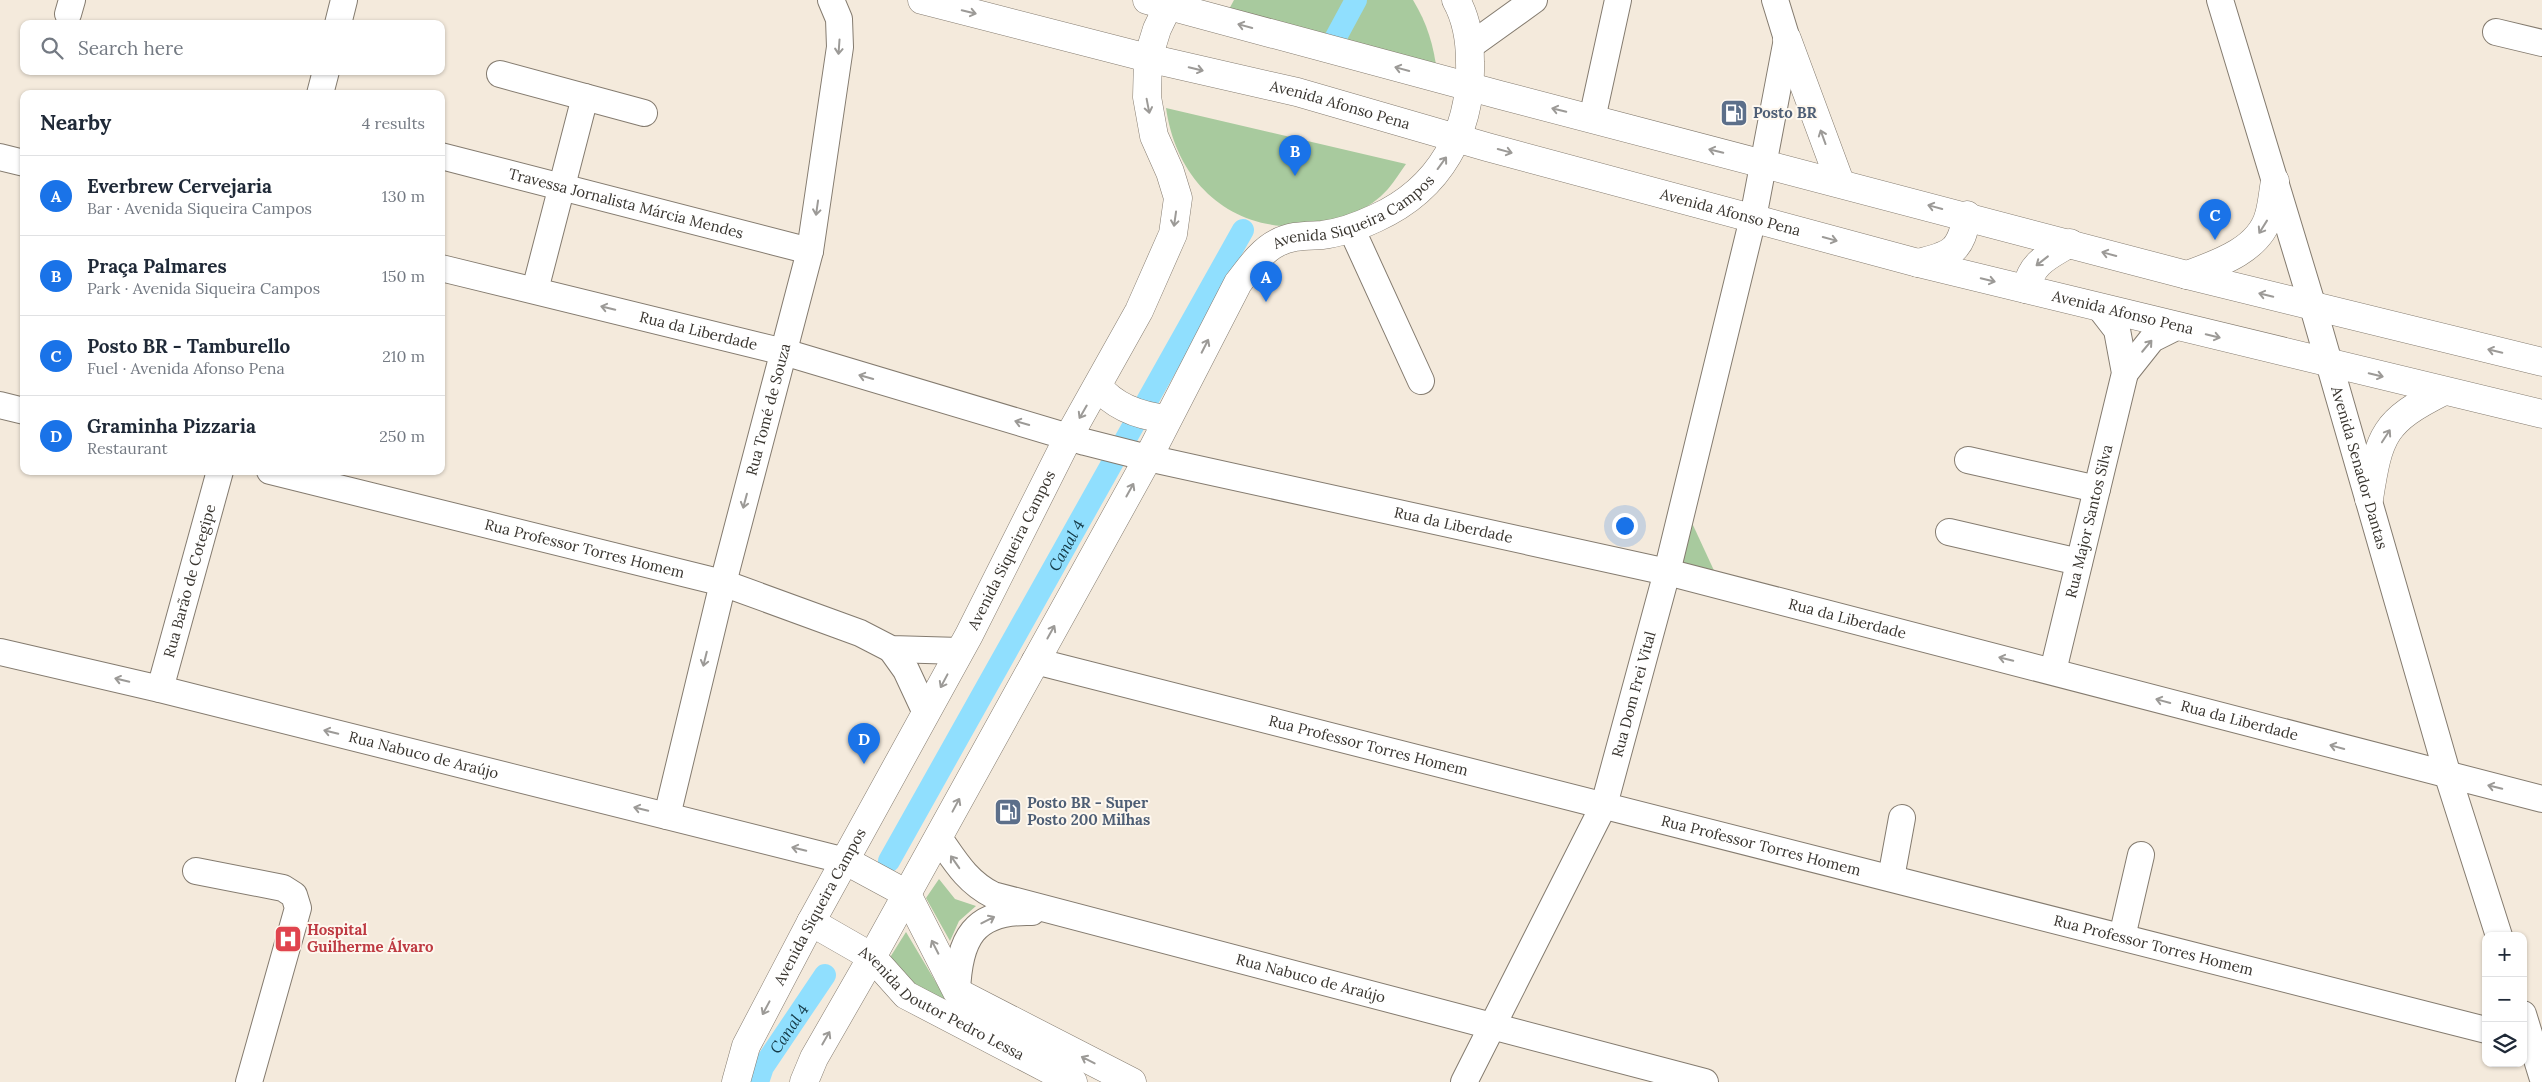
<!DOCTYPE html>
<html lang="en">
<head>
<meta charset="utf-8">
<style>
  :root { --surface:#fff; --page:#f6f6f7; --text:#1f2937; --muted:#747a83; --line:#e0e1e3; --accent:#1a73e8 }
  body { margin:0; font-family:Lora,serif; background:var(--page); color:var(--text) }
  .controls { position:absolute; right:15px; bottom:15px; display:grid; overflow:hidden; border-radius:10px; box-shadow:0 1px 4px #0004 }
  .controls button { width:45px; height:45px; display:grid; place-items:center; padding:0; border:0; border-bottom:1px solid var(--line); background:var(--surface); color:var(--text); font:25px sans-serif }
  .you { position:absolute; left:1624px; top:525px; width:18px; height:18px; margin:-12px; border:4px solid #fff; border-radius:50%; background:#1a73e8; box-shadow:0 0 0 8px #1a73e833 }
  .badge { display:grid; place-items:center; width:32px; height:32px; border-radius:50%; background:var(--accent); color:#fff; font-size:16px; font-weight:700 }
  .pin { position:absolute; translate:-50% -41px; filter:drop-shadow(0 1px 2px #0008) }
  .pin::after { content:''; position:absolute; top:26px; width:18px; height:15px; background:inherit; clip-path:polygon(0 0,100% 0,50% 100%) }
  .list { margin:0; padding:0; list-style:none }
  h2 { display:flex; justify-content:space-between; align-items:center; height:65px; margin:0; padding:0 20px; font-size:21px }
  h2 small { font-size:16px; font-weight:400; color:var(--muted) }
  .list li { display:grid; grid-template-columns:32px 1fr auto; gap:15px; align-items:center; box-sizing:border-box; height:80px; padding:0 20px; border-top:1px solid var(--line) }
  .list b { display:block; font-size:19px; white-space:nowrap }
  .list p { margin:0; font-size:16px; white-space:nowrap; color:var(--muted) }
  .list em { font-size:16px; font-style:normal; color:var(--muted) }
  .icon { flex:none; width:28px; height:28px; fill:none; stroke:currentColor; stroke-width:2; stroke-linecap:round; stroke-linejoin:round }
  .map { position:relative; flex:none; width:2542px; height:1082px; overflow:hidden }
  .search { position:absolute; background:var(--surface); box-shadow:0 1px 4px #0004; left:20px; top:20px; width:425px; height:55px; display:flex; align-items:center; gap:12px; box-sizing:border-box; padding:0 18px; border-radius:10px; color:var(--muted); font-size:19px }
  .panel { position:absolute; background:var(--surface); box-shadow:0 1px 4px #0004; left:20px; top:90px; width:425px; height:385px; border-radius:10px }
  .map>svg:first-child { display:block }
  .green { fill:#a8ca9e }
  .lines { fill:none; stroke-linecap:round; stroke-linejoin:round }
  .canal { stroke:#90dffe; stroke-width:22 }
  .minor-casing { stroke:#847b6f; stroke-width:28 }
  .major-casing { stroke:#847b6f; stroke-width:29 }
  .minor { stroke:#fff; stroke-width:26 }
  .major { stroke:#fff; stroke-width:28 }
  .oneway { stroke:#9c9a97 }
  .labels { text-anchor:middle; stroke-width:4; stroke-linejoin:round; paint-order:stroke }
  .street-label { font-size:15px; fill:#39352f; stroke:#fef8ef }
  .service-label { font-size:15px; font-weight:bold; fill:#4e5e75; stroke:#fef8ef; text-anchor:start }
  .health-label { font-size:15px; font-weight:bold; fill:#be3a42; stroke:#fef8ef; text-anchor:start }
  .water-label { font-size:16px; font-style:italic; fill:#133845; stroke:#fef8ef }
</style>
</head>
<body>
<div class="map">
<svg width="2542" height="1082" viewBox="0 0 2542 1082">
  <rect width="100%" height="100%" fill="#f4eadc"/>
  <!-- green -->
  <g class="green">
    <polygon points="1234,0 1346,0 1325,40 1226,15"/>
    <path d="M1360,0H1413C1427,23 1434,46 1437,73L1337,44Z"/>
    <path d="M1166,108L1406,164C1400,172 1395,181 1388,189C1369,210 1342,221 1315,225C1235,236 1177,185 1166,108Z"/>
    <polygon points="1692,523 1717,577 1680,567"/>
    <polygon points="939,879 955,899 976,906 959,921 950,941 926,898"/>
    <polygon points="906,932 947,1001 910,984 889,959"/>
  </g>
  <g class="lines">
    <!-- canal -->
    <g class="canal">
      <polyline points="1336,37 1356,0"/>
      <path id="s1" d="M889,861L1243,230"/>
      <path id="s2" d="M758,1082L763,1067L825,975"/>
    </g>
    <!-- minor casing -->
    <g class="minor-casing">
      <g id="minor">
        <path id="s3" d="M2220,0L2313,307L2448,776L2499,936"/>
        <polyline points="68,14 72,0"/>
        <polyline points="338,24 344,0"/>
        <polyline points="2496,32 2542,43"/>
        <polyline points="1470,46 1534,0"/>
        <polyline points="500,74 644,113"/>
        <polyline points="320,94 326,71"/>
        <polyline points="1592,119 1618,0"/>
        <path id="s4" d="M441,156L810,251"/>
        <polyline points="0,157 24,163"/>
        <polyline points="1351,228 1421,381"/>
        <path id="s5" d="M441,268L784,352L1085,442L1148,458L1667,572L2542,799"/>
        <polyline points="535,290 585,97"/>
        <polyline points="2125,373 2152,339 2176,327"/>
        <polyline points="0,405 24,411"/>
        <polyline points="1968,460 2097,489"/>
        <path id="s6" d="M270,471L723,583L860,633L891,649L960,651"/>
        <polyline points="1949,532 2079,562"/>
        <polyline points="891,649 906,670 926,713"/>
        <path id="s7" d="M0,652L160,689L846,861"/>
        <path id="s8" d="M1035,661L2486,1030"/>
        <path id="s9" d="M2053,671L2125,373L2117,330L2100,308"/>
        <path id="s10" d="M160,689L220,471"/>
        <path id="s11" d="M667,816L723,583L810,251L840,47L839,19L831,0"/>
        <path id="s12" d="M939,838C955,861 967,882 993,895L1705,1082"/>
        <polyline points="196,871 283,888 294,895 298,908 249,1082"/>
        <polyline points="1891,878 1902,818"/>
        <polyline points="2122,937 2141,855"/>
        <path d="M957,992C959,939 973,910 1032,912"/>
        <polyline points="2523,1014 2542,1076"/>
        <path id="s13" d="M1464,1082L1604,805L1667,572L1753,218L1787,39L1775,0"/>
      </g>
    </g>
    <!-- major casing -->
    <g class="major-casing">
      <g id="major">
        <path id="s14" d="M922,0L1148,58L1297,92L1487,147L1918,263L2542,414"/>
        <polyline points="1147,0 1500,95 2187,275 2542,362"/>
        <polyline points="1787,39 1840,182"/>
        <path d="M1918,263C1952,255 1961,251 1967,215"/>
        <path d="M2187,275C2217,264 2260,250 2269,215C2272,205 2273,192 2275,181"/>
        <path d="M2026,289C2032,262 2047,257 2070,243"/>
        <path d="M1098,386C1114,407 1141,416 1167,419"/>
        <path d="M2369,499C2379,434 2384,421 2444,391"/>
        <polyline points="846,861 907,894 957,992 1132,1082"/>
        <path id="s15" d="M811,922L872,957L906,995L1073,1082"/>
        <path id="s16" d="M736,1082L746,1046L811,922L969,635L1069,436L1139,311L1173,234L1178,198L1170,172L1154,136L1147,97L1148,58L1157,29L1171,0"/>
        <path id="s17" d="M804,1082L814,1058L872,957L1148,458L1238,283C1249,269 1261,251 1277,243C1292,235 1306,236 1322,235C1340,233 1359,226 1376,218C1440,189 1472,131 1470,62C1470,42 1466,18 1456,0"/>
      </g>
    </g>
    <!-- minor -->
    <use href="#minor" class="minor"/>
    <!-- major -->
    <use href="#major" class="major"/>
  </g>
  <!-- one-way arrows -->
  <defs><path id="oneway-shaft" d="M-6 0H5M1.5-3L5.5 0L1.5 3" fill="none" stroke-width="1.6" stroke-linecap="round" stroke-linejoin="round" transform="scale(1.25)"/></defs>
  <g class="oneway">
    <use href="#oneway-shaft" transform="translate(969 12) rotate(14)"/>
    <use href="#oneway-shaft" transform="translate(1245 26) rotate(-165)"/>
    <use href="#oneway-shaft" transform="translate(839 47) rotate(94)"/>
    <use href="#oneway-shaft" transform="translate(1196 69) rotate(13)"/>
    <use href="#oneway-shaft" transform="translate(1402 69) rotate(-165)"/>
    <use href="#oneway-shaft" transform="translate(1148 106) rotate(79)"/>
    <use href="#oneway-shaft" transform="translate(1559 110) rotate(-166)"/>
    <use href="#oneway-shaft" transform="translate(1823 137) rotate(-110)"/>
    <use href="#oneway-shaft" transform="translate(1505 151) rotate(15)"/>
    <use href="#oneway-shaft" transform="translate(1716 151) rotate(-166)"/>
    <use href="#oneway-shaft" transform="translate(1442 163) rotate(-54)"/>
    <use href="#oneway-shaft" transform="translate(1935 207) rotate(-165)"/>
    <use href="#oneway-shaft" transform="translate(817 208) rotate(98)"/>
    <use href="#oneway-shaft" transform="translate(1175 219) rotate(98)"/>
    <use href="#oneway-shaft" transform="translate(2263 227) rotate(122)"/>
    <use href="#oneway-shaft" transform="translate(1830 239) rotate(15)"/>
    <use href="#oneway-shaft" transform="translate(2109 254) rotate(-165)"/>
    <use href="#oneway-shaft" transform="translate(2042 261) rotate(142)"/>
    <use href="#oneway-shaft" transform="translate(1988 280) rotate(14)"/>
    <use href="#oneway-shaft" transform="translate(2266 295) rotate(-166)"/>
    <use href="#oneway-shaft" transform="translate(608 308) rotate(-166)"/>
    <use href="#oneway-shaft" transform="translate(2213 336) rotate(14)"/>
    <use href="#oneway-shaft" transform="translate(1205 346) rotate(-63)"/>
    <use href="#oneway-shaft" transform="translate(2147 346) rotate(-50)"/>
    <use href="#oneway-shaft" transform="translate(2495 351) rotate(-167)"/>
    <use href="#oneway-shaft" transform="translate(2376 375) rotate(13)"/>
    <use href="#oneway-shaft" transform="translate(866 377) rotate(-164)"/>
    <use href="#oneway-shaft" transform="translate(1083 412) rotate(120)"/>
    <use href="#oneway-shaft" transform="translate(1022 423) rotate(-164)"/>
    <use href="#oneway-shaft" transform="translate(2386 436) rotate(-57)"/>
    <use href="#oneway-shaft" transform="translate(1130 490) rotate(-61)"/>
    <use href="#oneway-shaft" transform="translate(745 501) rotate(105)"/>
    <use href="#oneway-shaft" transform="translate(1051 632) rotate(-61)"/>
    <use href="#oneway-shaft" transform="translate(705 659) rotate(104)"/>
    <use href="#oneway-shaft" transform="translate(2006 659) rotate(-166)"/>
    <use href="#oneway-shaft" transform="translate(122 680) rotate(-167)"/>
    <use href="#oneway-shaft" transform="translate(944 681) rotate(118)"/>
    <use href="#oneway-shaft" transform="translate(2163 701) rotate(-165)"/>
    <use href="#oneway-shaft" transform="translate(331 732) rotate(-166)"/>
    <use href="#oneway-shaft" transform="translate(2337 747) rotate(-165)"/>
    <use href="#oneway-shaft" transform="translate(2495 787) rotate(-166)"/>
    <use href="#oneway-shaft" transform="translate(956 805) rotate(-62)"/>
    <use href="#oneway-shaft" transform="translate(641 809) rotate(-166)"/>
    <use href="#oneway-shaft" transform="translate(799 849) rotate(-166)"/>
    <use href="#oneway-shaft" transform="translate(955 862) rotate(-125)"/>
    <use href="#oneway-shaft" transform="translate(988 920) rotate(-27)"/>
    <use href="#oneway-shaft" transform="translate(935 947) rotate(-117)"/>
    <use href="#oneway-shaft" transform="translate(766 1008) rotate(118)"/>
    <use href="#oneway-shaft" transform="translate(826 1038) rotate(-60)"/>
    <use href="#oneway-shaft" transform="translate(1088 1060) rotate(-153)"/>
  </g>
  <!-- icons -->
  <defs>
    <g id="fuel-square" transform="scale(1.4375)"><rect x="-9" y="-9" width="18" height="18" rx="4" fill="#5c6f8a" stroke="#fef8ef"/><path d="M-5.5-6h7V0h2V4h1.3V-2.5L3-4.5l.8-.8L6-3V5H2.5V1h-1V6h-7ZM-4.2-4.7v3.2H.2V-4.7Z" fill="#fff"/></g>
    <g id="hospital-square" transform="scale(1.4375)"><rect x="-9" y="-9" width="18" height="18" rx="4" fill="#e0444e" stroke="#fef8ef"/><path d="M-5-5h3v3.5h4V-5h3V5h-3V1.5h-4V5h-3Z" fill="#fff"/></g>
  </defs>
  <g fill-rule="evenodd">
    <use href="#fuel-square" x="1734" y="113"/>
    <use href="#fuel-square" x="1008" y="812"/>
    <use href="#hospital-square" x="288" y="939"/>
  </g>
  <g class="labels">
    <!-- street labels -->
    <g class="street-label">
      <text dy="5" stroke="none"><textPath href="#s14" startOffset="431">Avenida Afonso Pena</textPath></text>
      <text dy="5" stroke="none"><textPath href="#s4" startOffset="191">Travessa Jornalista Márcia Mendes</textPath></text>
      <text dy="5" stroke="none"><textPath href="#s17" startOffset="1050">Avenida Siqueira Campos</textPath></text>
      <text dy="5" stroke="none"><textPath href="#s14" startOffset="836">Avenida Afonso Pena</textPath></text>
      <text dy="5" stroke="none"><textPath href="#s14" startOffset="1241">Avenida Afonso Pena</textPath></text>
      <text dy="5" stroke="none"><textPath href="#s5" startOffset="265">Rua da Liberdade</textPath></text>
      <text dy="5" stroke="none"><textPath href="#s11" startOffset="419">Rua Tomé de Souza</textPath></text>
      <text dy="5" stroke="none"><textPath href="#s3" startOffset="488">Avenida Senador Dantas</textPath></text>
      <text dy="5" stroke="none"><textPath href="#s9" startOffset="154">Rua Major Santos Silva</textPath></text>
      <text dy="5" stroke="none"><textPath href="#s5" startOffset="1045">Rua da Liberdade</textPath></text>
      <text dy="5" stroke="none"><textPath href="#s6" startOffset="324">Rua Professor Torres Homem</textPath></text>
      <text dy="5" stroke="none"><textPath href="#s16" startOffset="600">Avenida Siqueira Campos</textPath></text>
      <text dy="5" stroke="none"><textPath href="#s10" startOffset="112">Rua Barão de Cotegipe</textPath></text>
      <text dy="5" stroke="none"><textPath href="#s5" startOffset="1450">Rua da Liberdade</textPath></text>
      <text dy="5" stroke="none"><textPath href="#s13" startOffset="425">Rua Dom Frei Vital</textPath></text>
      <text dy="5" stroke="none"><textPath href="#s5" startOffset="1855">Rua da Liberdade</textPath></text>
      <text dy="5" stroke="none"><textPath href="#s8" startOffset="344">Rua Professor Torres Homem</textPath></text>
      <text dy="5" stroke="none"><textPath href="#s7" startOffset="436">Rua Nabuco de Araújo</textPath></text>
      <text dy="5" stroke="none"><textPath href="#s8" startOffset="749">Rua Professor Torres Homem</textPath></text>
      <text dy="5" stroke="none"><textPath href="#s16" startOffset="195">Avenida Siqueira Campos</textPath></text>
      <text dy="5" stroke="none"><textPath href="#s8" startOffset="1154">Rua Professor Torres Homem</textPath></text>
      <text dy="5" stroke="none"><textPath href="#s12" startOffset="408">Rua Nabuco de Araújo</textPath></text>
      <text dy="5" stroke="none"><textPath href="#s15" startOffset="155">Avenida Doutor Pedro Lessa</textPath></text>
    </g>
    <!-- service labels -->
    <g class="service-label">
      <text x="1753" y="118">Posto BR</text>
      <text x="1027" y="808">Posto BR - Super<tspan x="1027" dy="17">Posto 200 Milhas</tspan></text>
    </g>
    <!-- health labels -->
    <g class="health-label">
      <text x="307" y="935">Hospital<tspan x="307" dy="17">Guilherme Álvaro</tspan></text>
    </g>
    <!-- water labels -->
    <g class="water-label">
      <text dy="6" stroke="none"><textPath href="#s1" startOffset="362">Canal 4</textPath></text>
      <text dy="6" stroke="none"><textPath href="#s2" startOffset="62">Canal 4</textPath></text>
    </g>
  </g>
</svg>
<div class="controls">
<button>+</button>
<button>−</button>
<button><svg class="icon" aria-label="layers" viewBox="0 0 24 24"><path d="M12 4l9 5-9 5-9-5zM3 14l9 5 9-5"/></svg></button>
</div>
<div class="you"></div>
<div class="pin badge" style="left:1266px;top:302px">A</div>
<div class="pin badge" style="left:1295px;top:176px">B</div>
<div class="pin badge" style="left:2215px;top:240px">C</div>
<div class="pin badge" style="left:864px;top:764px">D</div>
<div class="search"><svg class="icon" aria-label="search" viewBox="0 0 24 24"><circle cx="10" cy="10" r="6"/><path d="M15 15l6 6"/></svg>Search here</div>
<section class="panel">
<h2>Nearby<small>4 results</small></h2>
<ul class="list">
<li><span class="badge">A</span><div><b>Everbrew Cervejaria</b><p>Bar · Avenida Siqueira Campos</p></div><em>130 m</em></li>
<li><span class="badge">B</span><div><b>Praça Palmares</b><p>Park · Avenida Siqueira Campos</p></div><em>150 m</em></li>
<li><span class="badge">C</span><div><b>Posto BR - Tamburello</b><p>Fuel · Avenida Afonso Pena</p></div><em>210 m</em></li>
<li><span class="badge">D</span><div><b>Graminha Pizzaria</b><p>Restaurant</p></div><em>250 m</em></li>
</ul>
</section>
</div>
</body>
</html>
